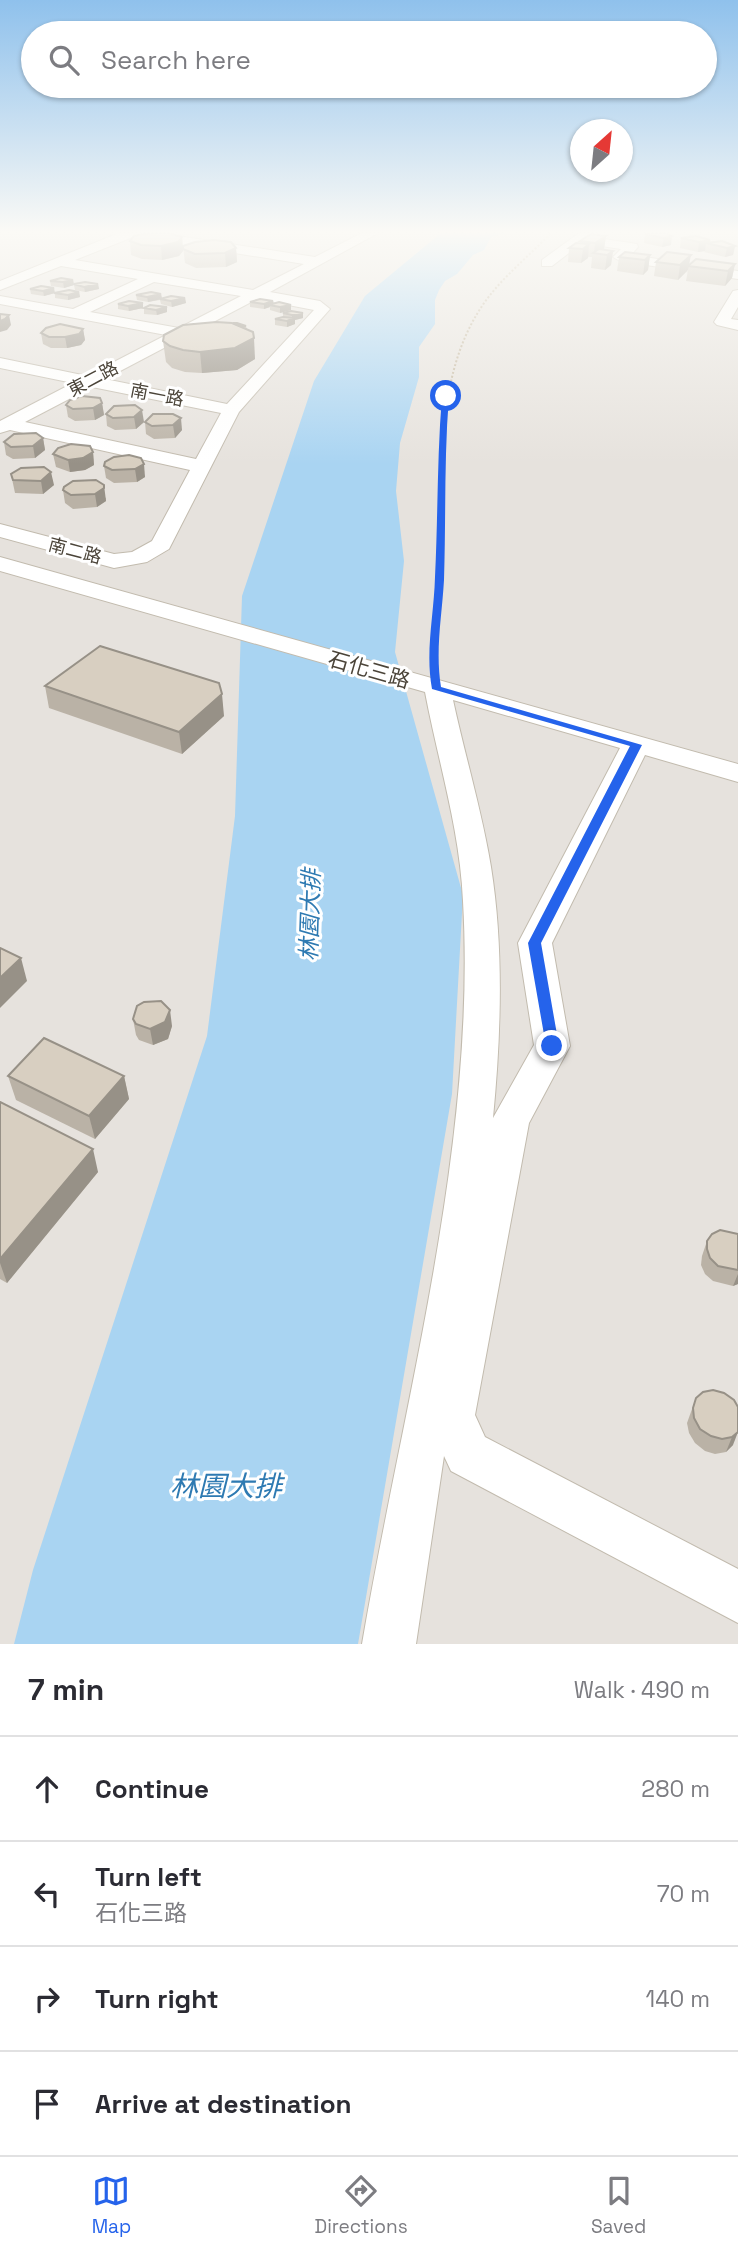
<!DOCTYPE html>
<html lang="en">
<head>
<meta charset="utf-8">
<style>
  :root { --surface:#fff; --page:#f7f7f7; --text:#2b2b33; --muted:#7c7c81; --line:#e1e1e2; --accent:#2563eb }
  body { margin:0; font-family:"Space Grotesk","Noto Sans TC",sans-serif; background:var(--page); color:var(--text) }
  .compass { position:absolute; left:570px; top:119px; width:63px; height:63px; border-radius:50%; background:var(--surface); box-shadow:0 2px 5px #0004; rotate:27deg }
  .stop { position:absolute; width:21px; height:21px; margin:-16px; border:5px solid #2563eb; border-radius:50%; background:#fff }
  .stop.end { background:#2563eb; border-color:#fff; box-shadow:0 2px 7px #0008 }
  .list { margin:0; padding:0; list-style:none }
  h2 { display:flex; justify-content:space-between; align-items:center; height:91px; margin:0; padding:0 28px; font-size:30px }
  h2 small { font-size:23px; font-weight:400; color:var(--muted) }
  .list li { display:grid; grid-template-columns:46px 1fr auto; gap:21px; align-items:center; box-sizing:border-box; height:105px; padding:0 28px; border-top:2px solid var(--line) }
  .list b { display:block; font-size:26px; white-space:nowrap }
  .list p { margin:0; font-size:23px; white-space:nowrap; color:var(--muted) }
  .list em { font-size:23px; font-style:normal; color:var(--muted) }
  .icon { flex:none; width:38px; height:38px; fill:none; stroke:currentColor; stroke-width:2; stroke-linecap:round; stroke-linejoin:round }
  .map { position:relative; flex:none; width:738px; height:1644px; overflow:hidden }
  .search { position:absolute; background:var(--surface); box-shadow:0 2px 5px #0004; left:21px; right:21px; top:21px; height:77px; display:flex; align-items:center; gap:18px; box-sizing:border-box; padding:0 24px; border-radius:38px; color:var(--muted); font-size:26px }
  .sheet { height:511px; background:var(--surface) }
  nav { display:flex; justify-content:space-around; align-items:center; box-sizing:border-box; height:98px; border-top:2px solid var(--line); background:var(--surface); font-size:19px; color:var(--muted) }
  nav a { display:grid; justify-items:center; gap:4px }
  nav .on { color:var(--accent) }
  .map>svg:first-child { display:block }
  .industrial { fill:#e6e2dd }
  .water { fill:#a9d4f2 }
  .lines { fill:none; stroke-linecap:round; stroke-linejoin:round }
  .minor-casing { stroke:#c2bbae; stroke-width:2 }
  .path-far1 { stroke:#c4b79f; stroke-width:2; stroke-dasharray:2 2; stroke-linecap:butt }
  .path { stroke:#c4b79f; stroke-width:2.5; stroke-dasharray:2.5 2.5; stroke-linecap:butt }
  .minor { fill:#fff; fill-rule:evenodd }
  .wall { fill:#bab2a6 }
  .shaded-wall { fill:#979187 }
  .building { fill:#d8cfc1; stroke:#979187; stroke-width:2 }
  .route { fill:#2563eb }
  .labels { text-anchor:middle; stroke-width:6; stroke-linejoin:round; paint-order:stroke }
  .far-street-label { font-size:18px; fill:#4b4439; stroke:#fff }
  .street-label { font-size:21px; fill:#4b4439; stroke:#fff }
  .water-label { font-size:23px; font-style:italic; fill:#2e7ab2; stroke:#fff }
  .near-water-label { font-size:28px; font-style:italic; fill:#2e7ab2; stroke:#fff }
</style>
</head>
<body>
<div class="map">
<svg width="738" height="1644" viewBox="0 0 738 1644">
  <rect width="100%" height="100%" fill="#f6f3ec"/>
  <!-- industrial -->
  <rect class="industrial" x="0" y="233" width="738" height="1411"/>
  <!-- water -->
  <polygon class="water" points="441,233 505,233 491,237 484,250 473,255 457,274 445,281 439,290 435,300 435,324 419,347 419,377 400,443 396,491 404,561 395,652 463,895 452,1094 358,1644 14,1644 33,1570 207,1036 235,816 242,596 314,381 365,296"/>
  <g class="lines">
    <!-- minor casing -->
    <g class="minor-casing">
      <g id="minor">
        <path d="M119,233H159L315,257L362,233H378L270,292L320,301L330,309L239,412L169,549L147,562L114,568L0,537V524L114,554L132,552L152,541L190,470L10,430L0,433V421L73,383L0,368V358L87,376L166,335L0,304V296L73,309L138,279L61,266L0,290V281ZM133,237L304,264L253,290L75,260ZM154,282L241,296L179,328L90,312ZM257,299L314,310L227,404L105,379ZM92,387L221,413L196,459L25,422Z"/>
        <polygon points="579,233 594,233 591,237 637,244 638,247 631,255 738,271 738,279 620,261 613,257 621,249 582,243 552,266 542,266 542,260"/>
        <polygon points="738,290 738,307 731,319 738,320 738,330 717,325 714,322 733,291"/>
        <path d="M0,557L738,764V782L645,755L552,943L570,1046L529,1123L475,1415L485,1437L738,1569V1623L451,1471L444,1456L416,1644H362C403,1404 477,1144 463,901C460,830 438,761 425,692L0,571ZM453,700L620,748L518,943L534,1045L493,1118C501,1036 504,948 491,867C482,811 465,756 453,700Z"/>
      </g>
    </g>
    <!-- path-far1 -->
    <path class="path-far1" d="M441,501C442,431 444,357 487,299C505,275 530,255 551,233"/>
    <!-- path -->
    <polyline class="path" points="433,666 441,499"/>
    <!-- minor -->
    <use href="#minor" class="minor"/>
  </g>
  <!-- wall -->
  <g class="wall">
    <polygon points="665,233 671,245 662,247 644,243 645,234"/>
    <polygon points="606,236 604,249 613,251 611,265 605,270 591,268 592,257 588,257 588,258 581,263 568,262 569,248 580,243 580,241"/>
    <polygon points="182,237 183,251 179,256 162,260 142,259 131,255 130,241"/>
    <polygon points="681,238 710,240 710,242 735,246 733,255 725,257 704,252 705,251 698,252 680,248"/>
    <polygon points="183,246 236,248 237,262 226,267 196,268 185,263"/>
    <polygon points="650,255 648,270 643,275 617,271 619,257"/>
    <polygon points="656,262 689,265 735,264 732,278 725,286 686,281 688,270 678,280 654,276"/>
    <polygon points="73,280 74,284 98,284 99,289 85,292 75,290 74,285 64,288 51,286 50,281"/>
    <polygon points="30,289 55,293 79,292 80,297 68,300 55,298 55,293 44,296 31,294"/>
    <polygon points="161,294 162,298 185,298 186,303 172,307 161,304 160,300 148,302 137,300 136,295"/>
    <polygon points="273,301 274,304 291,305 291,310 280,313 270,310 270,307 264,309 250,307 250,302"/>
    <polygon points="143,303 143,308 129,311 118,309 118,304"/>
    <polygon points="167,307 167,312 157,315 144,314 144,308"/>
    <polygon points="283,313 303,313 303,318 295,320 295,324 287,327 275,325 275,319 283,317"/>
    <polygon points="232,323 246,326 255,359 237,370 202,373 185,372 172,368 166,362 163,341"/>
    <polygon points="83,329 85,340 81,345 67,348 51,348 43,344 41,333"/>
    <polygon points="102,403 104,415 95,420 75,421 68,417 66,405"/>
    <polygon points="114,406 144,422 136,429 115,430 107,426 106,414"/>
    <polygon points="153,414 182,430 175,438 154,439 146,434 145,422"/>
    <polygon points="43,438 45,450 35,458 13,459 6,455 4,442"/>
    <polygon points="93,452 94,465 85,470 70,472 56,467 53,454"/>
    <polygon points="129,455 145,477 137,482 114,483 106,478 104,466"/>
    <polygon points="21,468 54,485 43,494 15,493 11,474"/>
    <polygon points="73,481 106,498 106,501 97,507 73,509 65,503 63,490"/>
    <polygon points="45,686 224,716 182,754 49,708"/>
    <polygon points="133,1019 172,1026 168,1039 153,1045 139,1040 136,1035"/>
    <polygon points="8,1076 124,1076 129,1099 95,1139 16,1100"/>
    <polygon points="0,1102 98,1172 7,1283 0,1279"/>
    <polygon points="738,1234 738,1284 733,1286 713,1281 705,1274 701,1265 702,1256 707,1241"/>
    <polygon points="696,1398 734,1400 733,1445 726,1452 715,1454 705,1451 695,1443 689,1433 687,1423"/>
  </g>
  <!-- shaded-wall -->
  <g class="shaded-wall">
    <polygon points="606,236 604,249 594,254 595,243"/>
    <polygon points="672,236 671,245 662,247 664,238"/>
    <polygon points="182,237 183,251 179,256 162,260 161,246"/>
    <polygon points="710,240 709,244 706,243 705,251 698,252 699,242"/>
    <polygon points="589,244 588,258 581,263 583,249"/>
    <polygon points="735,246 733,255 725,257 727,248"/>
    <polygon points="236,248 237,262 226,267 225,253"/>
    <polygon points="613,251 611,265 605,270 607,255"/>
    <polygon points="650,255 648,270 643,275 645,260"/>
    <polygon points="691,255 688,270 678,280 680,265"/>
    <polygon points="735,264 732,278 725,286 728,271"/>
    <polygon points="73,280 74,285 64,288 63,282"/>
    <polygon points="98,284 99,289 85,292 84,287"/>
    <polygon points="54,288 55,293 44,296 43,291"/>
    <polygon points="79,292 80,297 68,300 68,295"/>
    <polygon points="161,294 162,299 148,302 147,297"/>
    <polygon points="185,298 186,303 172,307 171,301"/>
    <polygon points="273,301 274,306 269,305 270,307 264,309 264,304"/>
    <polygon points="143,303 143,308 129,311 128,306"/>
    <polygon points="291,305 291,310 280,313 280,307"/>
    <polygon points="167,307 167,312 157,315 156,310"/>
    <polygon points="303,313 303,318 295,320 295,324 287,327 287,321 292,319 292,315"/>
    <polygon points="9,315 11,325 7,330 0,332 0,321"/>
    <polygon points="83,329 85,340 81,345 67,348 65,337"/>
    <polygon points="254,338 255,359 237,370 202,373 200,352"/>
    <polygon points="102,403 104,415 95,420 93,408"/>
    <polygon points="142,410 144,422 136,429 134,417"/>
    <polygon points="181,418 182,430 175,438 173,425"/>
    <polygon points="43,438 45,450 35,458 33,446"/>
    <polygon points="93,452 94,465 85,470 70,472 68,460"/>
    <polygon points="144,464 145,477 137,482 135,469"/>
    <polygon points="51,472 54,485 43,494 41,481"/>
    <polygon points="104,485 106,501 97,507 95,494"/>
    <polygon points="222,694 224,716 182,754 179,732"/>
    <polygon points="21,958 27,981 0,1008 0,978"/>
    <polygon points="170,1010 172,1026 168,1039 153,1045 150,1029"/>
    <polygon points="124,1076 129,1099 95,1139 89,1116"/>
    <polygon points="93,1149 98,1172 7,1283 0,1263 0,1259"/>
    <polygon points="738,1274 738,1284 733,1286"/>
    <polygon points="738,1432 733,1445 726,1452 732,1437"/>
  </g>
  <!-- building -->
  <g class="building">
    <polygon points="168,233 182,237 178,242 161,246 141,245 130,241 134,236 142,234"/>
    <polygon points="665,233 672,236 664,238 645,234"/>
    <polygon points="591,234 606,236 595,243 580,241"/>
    <polygon points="696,236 710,240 699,242 681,238"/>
    <polygon points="214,240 231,242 236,248 225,253 195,254 183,249 183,246 195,242"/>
    <polygon points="722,241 735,246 727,248 706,243"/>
    <polygon points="576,243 589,244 583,249 569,248"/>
    <polygon points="599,249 613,251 607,255 593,253"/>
    <polygon points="625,252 650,255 645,260 619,257"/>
    <polygon points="667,252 691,255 680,265 656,262"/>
    <polygon points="696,259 735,264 728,271 688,266"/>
    <polygon points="61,278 73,280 63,282 50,281"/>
    <polygon points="85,282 98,284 84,287 74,284"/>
    <polygon points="41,286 54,288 43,291 30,289"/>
    <polygon points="69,290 79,292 68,295 54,293"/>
    <polygon points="151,292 161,294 147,297 136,295"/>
    <polygon points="171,296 185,298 171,301 160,299"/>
    <polygon points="260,299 273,301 264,304 250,302"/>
    <polygon points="129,301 143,303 128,306 118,304"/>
    <polygon points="279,302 291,305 280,307 269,305"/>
    <polygon points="150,305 167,307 156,310 144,308"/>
    <polygon points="291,311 303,313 292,315 283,313"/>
    <polygon points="0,314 9,315 5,319 0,321"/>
    <polygon points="283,317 294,318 287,321 275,319"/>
    <polygon points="216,322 232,323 253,332 254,338 235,348 200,352 183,350 170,346 163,341 164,335 183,325"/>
    <polygon points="233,323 237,323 246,326 240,326"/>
    <polygon points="60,324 83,329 79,334 65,337 49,337 41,333 46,328"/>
    <polygon points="82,396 100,398 102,403 93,408 73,409 66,405 70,400"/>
    <polygon points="135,405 142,410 134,417 113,418 106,414 114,406"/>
    <polygon points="153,414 173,414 181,418 173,425 152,426 145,422"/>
    <polygon points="36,433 43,438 33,446 11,447 4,442 14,434"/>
    <polygon points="71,444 90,446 93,452 83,458 68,460 53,454 58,448"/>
    <polygon points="129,455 141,458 144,464 135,469 112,470 104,466 105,462 114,457"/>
    <polygon points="44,467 51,472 41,481 13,480 11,474 21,468"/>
    <polygon points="96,480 104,485 104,488 95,494 71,495 63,490 64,487 73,481"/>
    <polygon points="100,646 219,683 222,694 179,732 45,686"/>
    <polygon points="0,948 21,958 0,978"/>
    <polygon points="161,1001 170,1010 165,1022 150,1029 136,1024 133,1019 137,1006 144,1002"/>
    <polygon points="44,1038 124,1076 89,1116 8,1076"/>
    <polygon points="0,1102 93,1149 0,1259"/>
    <polygon points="720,1230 738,1234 738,1270 718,1266 710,1258 707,1249 707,1241 712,1234"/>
    <polygon points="713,1390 724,1393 734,1400 738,1407 738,1432 732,1437 722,1439 711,1436 700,1429 694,1418 693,1408 696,1398 703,1392"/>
  </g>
  <!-- sky -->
  <linearGradient id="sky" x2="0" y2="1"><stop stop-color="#8fc1ec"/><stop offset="0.5" stop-color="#fbfaf6"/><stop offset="1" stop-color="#fbfaf6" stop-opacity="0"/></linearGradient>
  <rect width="738" height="464" fill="url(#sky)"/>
  <!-- route -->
  <path class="route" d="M446,394L449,396C444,457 446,518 444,580C442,616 435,651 441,687L642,745L541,943L559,1046L552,1052L546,1046L528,943L630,746L432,689C425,652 434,615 435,577C438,517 437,456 442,396Z"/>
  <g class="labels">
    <!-- far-street labels -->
    <g class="far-street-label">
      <text transform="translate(93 379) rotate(-28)" y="6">東二路</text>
      <text transform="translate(157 395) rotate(11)" y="6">南一路</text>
      <text transform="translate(75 551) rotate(15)" y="6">南二路</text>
    </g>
    <!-- street labels -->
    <g class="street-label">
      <text transform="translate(369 670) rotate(16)" y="7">石化三路</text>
    </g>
    <!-- water labels -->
    <g class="water-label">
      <text transform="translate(310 915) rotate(-88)" y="8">林園大排</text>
    </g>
    <!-- near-water labels -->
    <g class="near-water-label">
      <text x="226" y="1496">林園大排</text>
    </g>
  </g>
</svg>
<svg class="compass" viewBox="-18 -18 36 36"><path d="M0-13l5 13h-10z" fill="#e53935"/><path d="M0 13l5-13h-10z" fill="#7c7c81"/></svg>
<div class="stop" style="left:446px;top:396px"></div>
<div class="stop end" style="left:552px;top:1046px"></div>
<div class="search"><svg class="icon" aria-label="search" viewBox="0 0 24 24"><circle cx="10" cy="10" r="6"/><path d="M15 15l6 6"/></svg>Search here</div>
</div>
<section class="sheet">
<h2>7 min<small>Walk · 490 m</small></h2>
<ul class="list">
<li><svg class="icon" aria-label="ahead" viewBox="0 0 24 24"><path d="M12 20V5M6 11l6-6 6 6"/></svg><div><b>Continue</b></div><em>280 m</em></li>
<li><svg class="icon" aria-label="left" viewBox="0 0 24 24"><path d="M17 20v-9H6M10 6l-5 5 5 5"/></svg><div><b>Turn left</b><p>石化三路</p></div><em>70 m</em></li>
<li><svg class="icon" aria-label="right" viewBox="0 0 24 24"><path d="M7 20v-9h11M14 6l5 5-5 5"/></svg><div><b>Turn right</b></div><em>140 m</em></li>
<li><svg class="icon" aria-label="arrive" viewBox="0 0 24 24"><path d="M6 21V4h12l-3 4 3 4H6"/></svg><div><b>Arrive at destination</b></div></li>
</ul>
</section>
<nav>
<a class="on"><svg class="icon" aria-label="map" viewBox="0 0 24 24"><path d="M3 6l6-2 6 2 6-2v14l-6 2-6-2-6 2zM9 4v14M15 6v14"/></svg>Map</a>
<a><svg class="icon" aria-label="directions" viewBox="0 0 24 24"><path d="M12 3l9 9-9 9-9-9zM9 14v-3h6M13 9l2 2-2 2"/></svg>Directions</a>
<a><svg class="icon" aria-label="saved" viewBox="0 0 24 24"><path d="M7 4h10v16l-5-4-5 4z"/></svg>Saved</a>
</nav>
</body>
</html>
